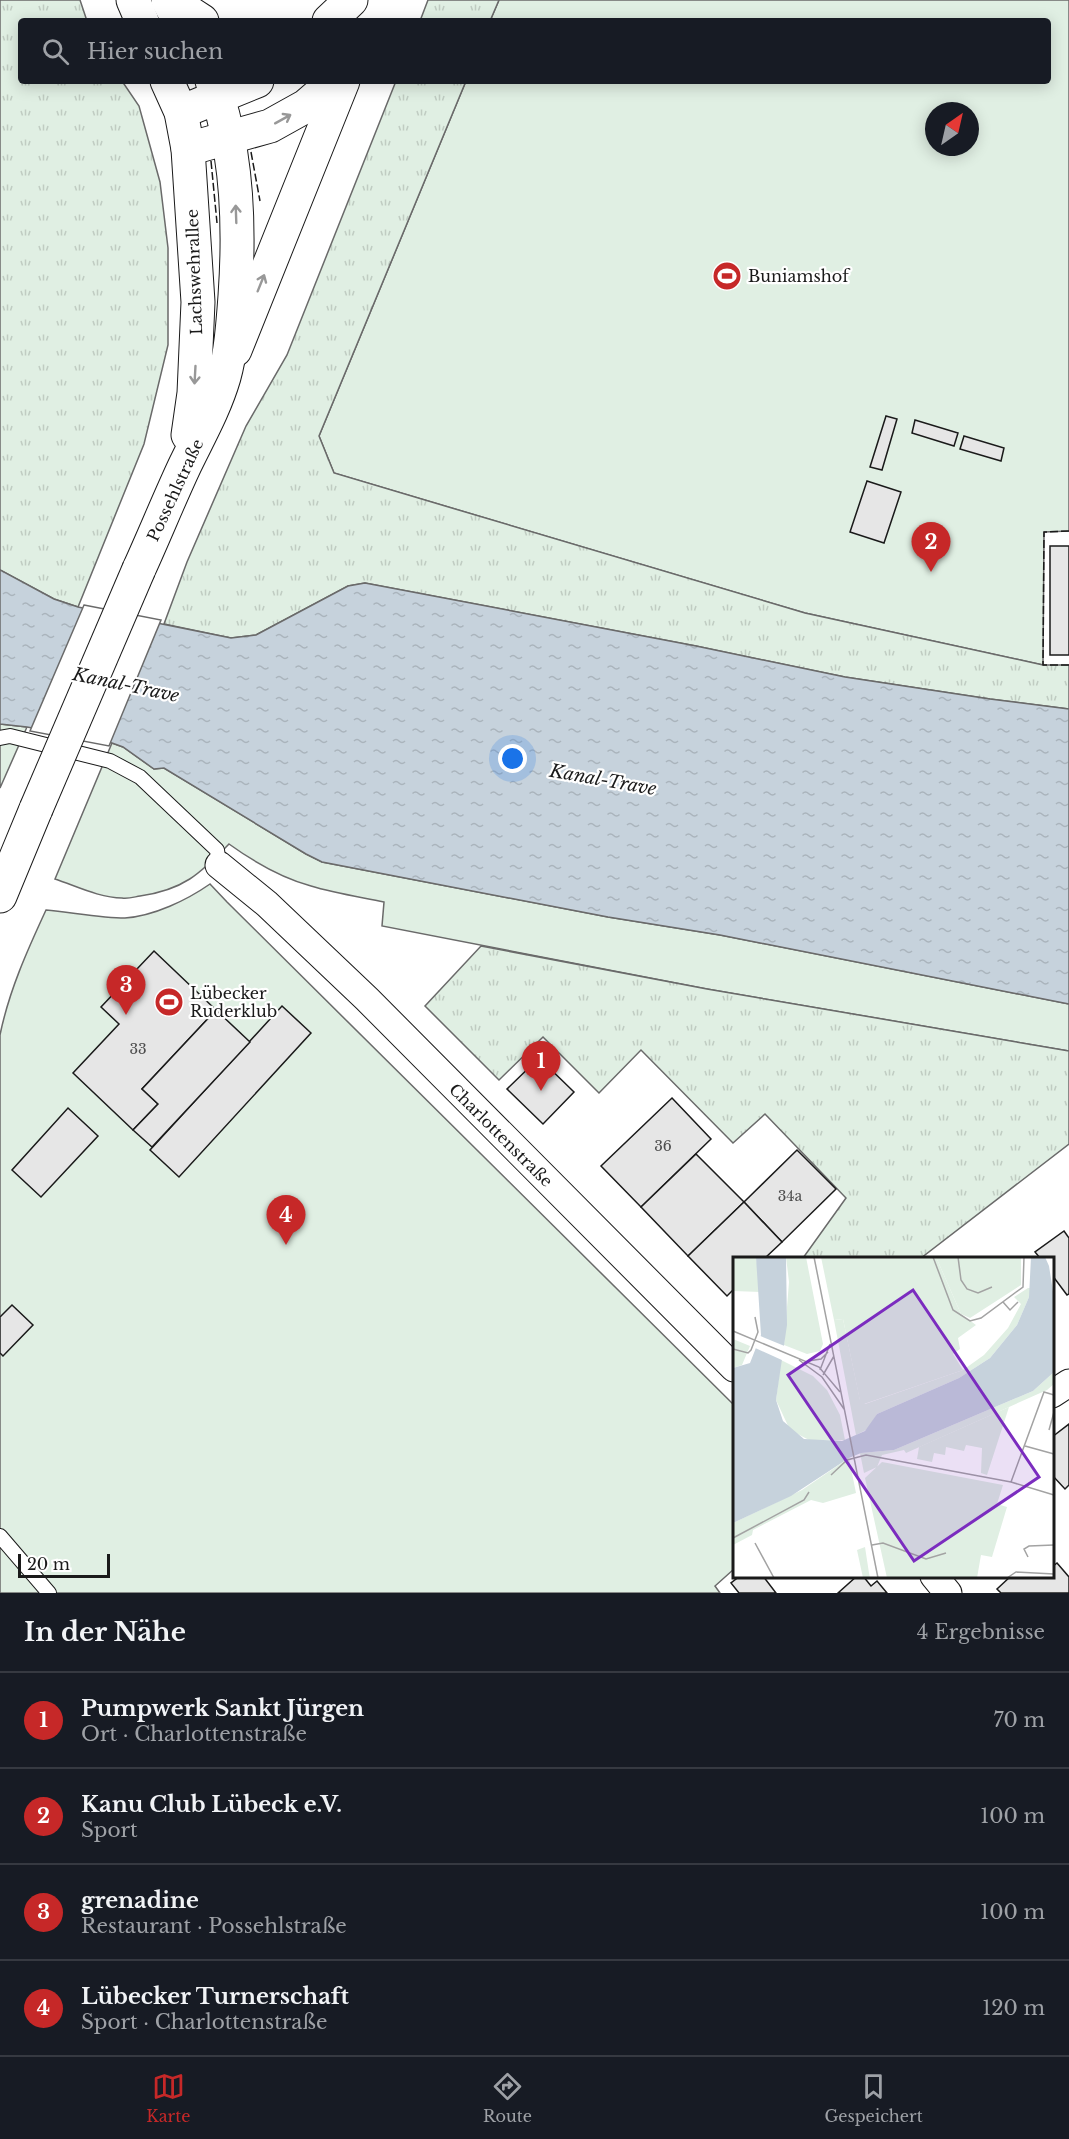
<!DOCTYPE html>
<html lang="de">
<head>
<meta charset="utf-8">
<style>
  :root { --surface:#171b24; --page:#242831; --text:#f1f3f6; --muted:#9ea1a6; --line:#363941; --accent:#c62828 }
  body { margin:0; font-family:"Libre Baskerville",serif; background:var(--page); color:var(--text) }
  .compass { position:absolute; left:925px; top:102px; width:54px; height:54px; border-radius:50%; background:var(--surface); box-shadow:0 3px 15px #0003; rotate:34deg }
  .scale { position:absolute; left:18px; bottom:15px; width:92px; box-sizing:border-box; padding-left:6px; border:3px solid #1a1a1a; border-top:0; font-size:16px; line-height:21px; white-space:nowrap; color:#1a1a1a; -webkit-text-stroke:4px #fff; paint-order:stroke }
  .you { position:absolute; left:513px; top:759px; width:21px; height:21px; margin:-15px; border:4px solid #fff; border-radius:50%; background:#1a73e8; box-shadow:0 0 0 9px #1a73e833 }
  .badge { display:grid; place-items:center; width:39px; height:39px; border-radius:50%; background:var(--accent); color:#fff; font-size:20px; font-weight:700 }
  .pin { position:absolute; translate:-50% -50px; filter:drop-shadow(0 2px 3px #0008) }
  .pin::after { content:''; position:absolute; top:32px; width:21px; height:18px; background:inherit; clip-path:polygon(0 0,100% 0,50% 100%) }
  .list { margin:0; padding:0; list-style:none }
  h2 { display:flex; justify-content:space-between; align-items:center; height:78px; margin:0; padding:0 24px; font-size:26px }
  h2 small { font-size:20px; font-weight:400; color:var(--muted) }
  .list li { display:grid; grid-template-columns:39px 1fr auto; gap:18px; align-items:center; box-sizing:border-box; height:96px; padding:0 24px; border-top:2px solid var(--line) }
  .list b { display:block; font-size:22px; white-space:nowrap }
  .list p { margin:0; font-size:20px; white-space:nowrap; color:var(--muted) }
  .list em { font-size:20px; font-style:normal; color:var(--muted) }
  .icon { flex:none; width:33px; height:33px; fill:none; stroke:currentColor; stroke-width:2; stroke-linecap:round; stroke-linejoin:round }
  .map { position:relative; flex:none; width:1069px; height:1593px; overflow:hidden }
  .search { position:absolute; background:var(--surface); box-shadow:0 3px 15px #0003; left:18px; right:18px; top:18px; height:66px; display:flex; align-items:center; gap:15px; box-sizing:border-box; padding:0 21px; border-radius:6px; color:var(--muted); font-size:22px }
  .sheet { height:462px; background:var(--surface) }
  nav { display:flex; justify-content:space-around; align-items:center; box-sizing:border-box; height:84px; border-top:2px solid var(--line); background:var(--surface); font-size:16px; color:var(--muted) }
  nav a { display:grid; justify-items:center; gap:3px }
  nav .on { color:var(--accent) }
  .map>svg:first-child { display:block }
  .green { fill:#e0efe3; stroke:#6a6a6a; stroke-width:1.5; fill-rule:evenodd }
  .park { fill:url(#park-tufts); stroke:#6a6a6a; stroke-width:1.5 }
  .water { fill:url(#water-ripples); stroke:#6a6a6a; stroke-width:1.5 }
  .pier { fill:#fff; stroke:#6a6a6a; stroke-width:1.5 }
  .building { fill:#e6e6e6; stroke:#1a1a1a; stroke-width:1.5 }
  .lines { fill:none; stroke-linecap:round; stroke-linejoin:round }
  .lane-casing { stroke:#1a1a1a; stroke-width:16 }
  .street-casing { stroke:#1a1a1a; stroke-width:29 }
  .secondary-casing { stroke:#1a1a1a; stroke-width:35 }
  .primary-casing { stroke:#1a1a1a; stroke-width:35 }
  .lane { stroke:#fff; stroke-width:14 }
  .street { stroke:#fff; stroke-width:27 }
  .secondary { stroke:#fff; stroke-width:33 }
  .primary { stroke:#fff; stroke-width:33 }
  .primary-bridge-casing { stroke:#1a1a1a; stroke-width:35; stroke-linecap:butt }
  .primary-bridge { stroke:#fff; stroke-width:33 }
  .fence { stroke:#1a1a1a; stroke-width:1.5; stroke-dasharray:8 3; stroke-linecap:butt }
  .oneway { stroke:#989898 }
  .labels { text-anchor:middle; stroke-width:4.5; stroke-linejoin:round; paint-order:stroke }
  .number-label { font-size:14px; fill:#4d4d4d }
  .street-label { font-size:16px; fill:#1a1a1a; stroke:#fff }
  .poi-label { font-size:16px; fill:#1a1a1a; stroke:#fff; text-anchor:start }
  .water-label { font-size:18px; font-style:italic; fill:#1a1a1a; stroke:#fff }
  .inset-road { fill:none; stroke:#a3a3a3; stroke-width:1.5 }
  .view { fill:#7b2cbf; fill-opacity:0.15; stroke:#7b2cbf; stroke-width:3 }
  .inset-edge { fill:none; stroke:#1a1a1a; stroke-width:3 }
</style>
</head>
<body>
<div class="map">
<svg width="1069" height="1593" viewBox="0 0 1069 1593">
  <defs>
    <pattern id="park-tufts" width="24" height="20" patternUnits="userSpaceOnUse" patternTransform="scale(1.5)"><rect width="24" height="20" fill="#e0efe3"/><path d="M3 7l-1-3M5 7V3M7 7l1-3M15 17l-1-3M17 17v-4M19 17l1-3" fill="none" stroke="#c0ccc2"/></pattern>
    <pattern id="water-ripples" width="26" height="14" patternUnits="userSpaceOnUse" patternTransform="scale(1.5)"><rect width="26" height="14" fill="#c6d2dc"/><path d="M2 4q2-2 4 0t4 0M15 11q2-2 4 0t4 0" fill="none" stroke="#aab4bc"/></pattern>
  </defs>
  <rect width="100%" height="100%" fill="#fff"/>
  <!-- green -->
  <g class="green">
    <path d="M499,0H1069V531L1044,532L1043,665L805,613L334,473L319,436L466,81H1048V21H490ZM934,111H970V147H934Z"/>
    <polygon points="0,724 27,727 0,788"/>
    <path d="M112,743L123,747L154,769L164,768L306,854L322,862L608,917L720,935L1069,1004V1051L707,989L382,926L384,902C360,897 334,893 311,886C282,878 254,862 229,844C200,874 183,890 140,896C134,897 128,899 122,898C100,898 76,886 55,879Z"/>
    <path d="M210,884L227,902L734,1405V1569L715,1586L720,1593H0V1035C9,991 27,951 46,910C70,912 101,918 125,918C154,916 187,900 210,884Z"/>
  </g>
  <!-- park -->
  <g class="park">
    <polygon points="0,0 80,0 87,21 21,21 21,81 122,81 139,106 160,182 168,248 168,345 144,444 78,607 54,599 0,570"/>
    <polygon points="428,0 499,0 490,21 420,21"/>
    <polygon points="396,81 466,81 319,436 334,473 805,613 1043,665 1069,665 1069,709 990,699 845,677 696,646 365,583 348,586 256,635 231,638 164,624 187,562 246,426 287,355"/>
    <polygon points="481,946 707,989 1069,1051 1069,1144 921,1258 803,1258 846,1198 765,1114 733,1143 641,1050 599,1093 543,1037 499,1080 425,1006"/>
  </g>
  <!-- water -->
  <polygon class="water" points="0,570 54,599 78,607 231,638 256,635 348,586 365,583 696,646 845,677 990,699 1069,709 1069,1004 720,935 608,917 322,862 306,854 164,768 154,769 123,747 112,743 27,727 0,724"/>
  <!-- pier -->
  <polygon class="pier" points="84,605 161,620 109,746 30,731"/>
  <!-- building -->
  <g class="building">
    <polygon points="886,416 897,419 882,470 870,467"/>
    <polygon points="915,420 958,433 954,446 912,433"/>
    <polygon points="964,436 1004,448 1001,461 960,449"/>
    <polygon points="867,481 901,492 884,543 850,532"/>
    <rect x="1050" y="546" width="19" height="109"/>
    <polygon points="154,951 216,1010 142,1089 158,1104 133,1130 73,1073 119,1024 101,1007"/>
    <polygon points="282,1006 311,1033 179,1177 150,1150"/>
    <polygon points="216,1010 250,1042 152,1147 133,1130 158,1104 142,1089"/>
    <polygon points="539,1058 574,1092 543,1124 507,1089"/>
    <polygon points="672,1098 711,1139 641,1207 601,1166"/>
    <polygon points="68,1108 98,1136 41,1197 12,1170"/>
    <polygon points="797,1150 836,1189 782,1242 744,1202"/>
    <polygon points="696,1154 744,1202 688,1256 641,1207"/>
    <polygon points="744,1202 782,1242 765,1258 734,1258 734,1289 727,1296 688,1256"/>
    <polygon points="1064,1231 1069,1238 1069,1294 1067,1295 1052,1275 1052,1258 1040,1258 1035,1252"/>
    <polygon points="12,1305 33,1325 3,1356 0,1353 0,1317"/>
    <polygon points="1069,1424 1069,1485 1065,1489 1052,1475 1052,1437"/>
    <polygon points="1057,1563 1069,1577 1069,1593 1001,1593 997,1589 1011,1576 1052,1576 1052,1567"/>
    <polygon points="740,1576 763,1576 776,1593 739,1593 731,1583"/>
    <polygon points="857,1576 863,1576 871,1586 877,1581 887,1593 838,1593"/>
  </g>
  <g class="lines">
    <!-- lane casing -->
    <g class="lane-casing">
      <g id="lane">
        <polyline points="0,738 10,736 110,761 140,777 217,850 219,865"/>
        <polyline points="0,1536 49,1593"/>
      </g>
    </g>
    <!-- street casing -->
    <g class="street-casing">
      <g id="street">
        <polyline points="219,865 267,904 367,999 734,1368"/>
        <polyline points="1052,1394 1069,1383"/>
        <polyline points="934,1576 948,1593"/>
      </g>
    </g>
    <!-- secondary casing -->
    <g class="secondary-casing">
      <g id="secondary">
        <polyline points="170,0 202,21"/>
        <polyline points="329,21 351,0"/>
        <polyline points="181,112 257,81"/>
        <polyline points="188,149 270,126 306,106 335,81"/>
        <polyline points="235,350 343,81"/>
      </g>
    </g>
    <!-- primary casing -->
    <g class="primary-casing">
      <g id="primary">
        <polyline points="133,0 142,21"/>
        <polyline points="168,0 179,21"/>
        <polyline points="167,81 181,112 188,149 198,302 194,393 188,435"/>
        <path d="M139,569C155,534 169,499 185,465C199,436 215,408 224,377C231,352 233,323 235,296C240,225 238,148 212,81"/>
        <polyline points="0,896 36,809"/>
      </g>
    </g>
    <!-- lane -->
    <use href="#lane" class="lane"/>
    <!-- street -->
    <use href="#street" class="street"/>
    <!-- secondary -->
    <use href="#secondary" class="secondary"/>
    <!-- primary -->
    <use href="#primary" class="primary"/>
    <!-- primary-bridge casing -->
    <g class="primary-bridge-casing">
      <polyline id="primary-bridge" points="36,809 139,569"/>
    </g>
    <!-- primary-bridge -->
    <use href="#primary-bridge" class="primary-bridge"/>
    <!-- fence -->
    <g class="fence">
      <polyline points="251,152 260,201"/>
      <polyline points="211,161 217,223"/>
      <polyline points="1069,531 1044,532 1043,665 1069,665"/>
    </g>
  </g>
  <!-- one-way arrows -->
  <defs><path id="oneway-shaft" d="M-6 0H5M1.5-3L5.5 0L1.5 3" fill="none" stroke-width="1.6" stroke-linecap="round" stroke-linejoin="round" transform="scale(1.5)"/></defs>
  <g class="oneway">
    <use href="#oneway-shaft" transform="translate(283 119) rotate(-29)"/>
    <use href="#oneway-shaft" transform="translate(236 214) rotate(-92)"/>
    <use href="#oneway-shaft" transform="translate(261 283) rotate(-68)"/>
    <use href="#oneway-shaft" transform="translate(195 375) rotate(93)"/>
  </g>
  <!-- icons -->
  <defs>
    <g id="stadium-disc" transform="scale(1.5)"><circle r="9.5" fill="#c62828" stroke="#fff"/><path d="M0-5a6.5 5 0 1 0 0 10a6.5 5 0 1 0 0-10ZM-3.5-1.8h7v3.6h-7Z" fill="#fff"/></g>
  </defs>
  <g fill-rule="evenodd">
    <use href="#stadium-disc" x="727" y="276"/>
    <use href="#stadium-disc" x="169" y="1002"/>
  </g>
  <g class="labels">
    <!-- number labels -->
    <g class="number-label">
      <text x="138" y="1054">33</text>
      <text x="663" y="1151">36</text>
      <text x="790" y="1201">34a</text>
    </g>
    <!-- street labels -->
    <g class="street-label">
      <text transform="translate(194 272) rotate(-92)" y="6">Lachswehrallee</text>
      <text transform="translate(175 490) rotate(-65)" y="6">Possehlstraße</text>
      <text transform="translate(501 1135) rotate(45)" y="6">Charlottenstraße</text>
    </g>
    <!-- poi labels -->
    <g class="poi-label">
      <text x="748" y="282">Buniamshof</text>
      <text x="190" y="999">Lübecker<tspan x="190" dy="18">Ruderklub</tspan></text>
    </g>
    <!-- water labels -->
    <g class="water-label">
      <text transform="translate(126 685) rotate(12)" y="6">Kanal-Trave</text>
      <text transform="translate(603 780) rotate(10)" y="6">Kanal-Trave</text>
    </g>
  </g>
  <!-- overview -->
  <g transform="translate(733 1257)">
    <rect width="321" height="321" fill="#fff"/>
    <path d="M0,0H23L28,35L0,34ZM88,0H203L228,57L243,68L225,81L227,92L220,97L230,113L131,147L127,144L110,62L101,63ZM0,82L17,89L9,108L0,111ZM321,115V127L314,133L173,196L171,193L149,198L144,210L131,216L127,196L161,193L300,134ZM116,201L123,236L90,246L78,243L20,273L19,278L0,288V266L69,233ZM149,205L270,228L264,247L274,250L259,300L248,298L244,321H154L132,221ZM132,290L136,316L137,321H130L124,293Z" fill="#e0efe3"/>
    <path d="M53,0H73L90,87L87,94L74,97L51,88L56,25ZM203,0H288V28L237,61L228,57ZM295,31H298L296,40L284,68L257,101L226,121L144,157L135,172L123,178L101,63L110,62L127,143L132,147L230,113L251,98L275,71L288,47L281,40ZM48,103L80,119L94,133L107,158L112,183L78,184L57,173L43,143ZM276,150L254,218L248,216L249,191L233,188L231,194L213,190L212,198L201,196L199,205L184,202L186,190Z" fill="#e0efe3"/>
    <path d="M23,0H53L54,68L43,143L50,164L71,182L109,184L132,174L144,157L226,121L257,101L284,68L296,40L298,0H312L316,9L321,41V115L300,134L161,193L128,196L116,201L58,239L0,266V111L17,106L28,78Z" fill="#c6d2dc"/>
    <path d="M25,78L54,90L51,104L20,90Z" fill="#fff"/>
    <path class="inset-road" d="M81,0L145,321M200,0L220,53L237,64L248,61L290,30L291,0M225,0L228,23L234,32L245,36L259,30M265,0H291M270,45L277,53L285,45M0,74L86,110L107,135M0,92L15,96L18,93L25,75L22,60M66,103L89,120L111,152M75,104L88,102L95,95M87,113L97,87M90,118L101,99M316,173L321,155M292,189L321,197M98,218L114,203L133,198L278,225L321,238M278,225L311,135L321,138M0,281L71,243L76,235M22,286L41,321M139,288L150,286L193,302L213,296M295,300L291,292L296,289L321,288M274,321L283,315L321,317"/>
    <path class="view" d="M180,33L306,220L181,304L55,118Z"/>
    <rect width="321" height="321" class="inset-edge"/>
  </g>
</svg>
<svg class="compass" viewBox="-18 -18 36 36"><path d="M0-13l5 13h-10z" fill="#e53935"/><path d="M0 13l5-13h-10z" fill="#9ea1a6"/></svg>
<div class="scale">20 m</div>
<div class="you"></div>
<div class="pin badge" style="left:541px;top:1091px">1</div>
<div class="pin badge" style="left:931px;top:572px">2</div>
<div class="pin badge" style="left:126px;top:1015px">3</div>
<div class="pin badge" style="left:286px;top:1245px">4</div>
<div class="search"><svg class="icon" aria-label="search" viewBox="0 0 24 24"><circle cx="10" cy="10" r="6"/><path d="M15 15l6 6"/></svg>Hier suchen</div>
</div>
<section class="sheet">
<h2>In der Nähe<small>4 Ergebnisse</small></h2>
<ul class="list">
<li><span class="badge">1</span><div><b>Pumpwerk Sankt Jürgen</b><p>Ort · Charlottenstraße</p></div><em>70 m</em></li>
<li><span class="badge">2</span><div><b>Kanu Club Lübeck e.V.</b><p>Sport</p></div><em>100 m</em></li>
<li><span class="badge">3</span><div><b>grenadine</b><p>Restaurant · Possehlstraße</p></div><em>100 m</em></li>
<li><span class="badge">4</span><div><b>Lübecker Turnerschaft</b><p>Sport · Charlottenstraße</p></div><em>120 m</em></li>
</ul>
</section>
<nav>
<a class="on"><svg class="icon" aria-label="map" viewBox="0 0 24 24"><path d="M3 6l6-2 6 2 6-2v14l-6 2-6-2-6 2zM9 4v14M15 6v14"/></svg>Karte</a>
<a><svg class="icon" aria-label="directions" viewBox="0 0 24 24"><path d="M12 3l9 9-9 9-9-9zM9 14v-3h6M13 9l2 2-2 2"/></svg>Route</a>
<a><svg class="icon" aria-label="saved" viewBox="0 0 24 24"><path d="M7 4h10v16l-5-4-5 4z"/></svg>Gespeichert</a>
</nav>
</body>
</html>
